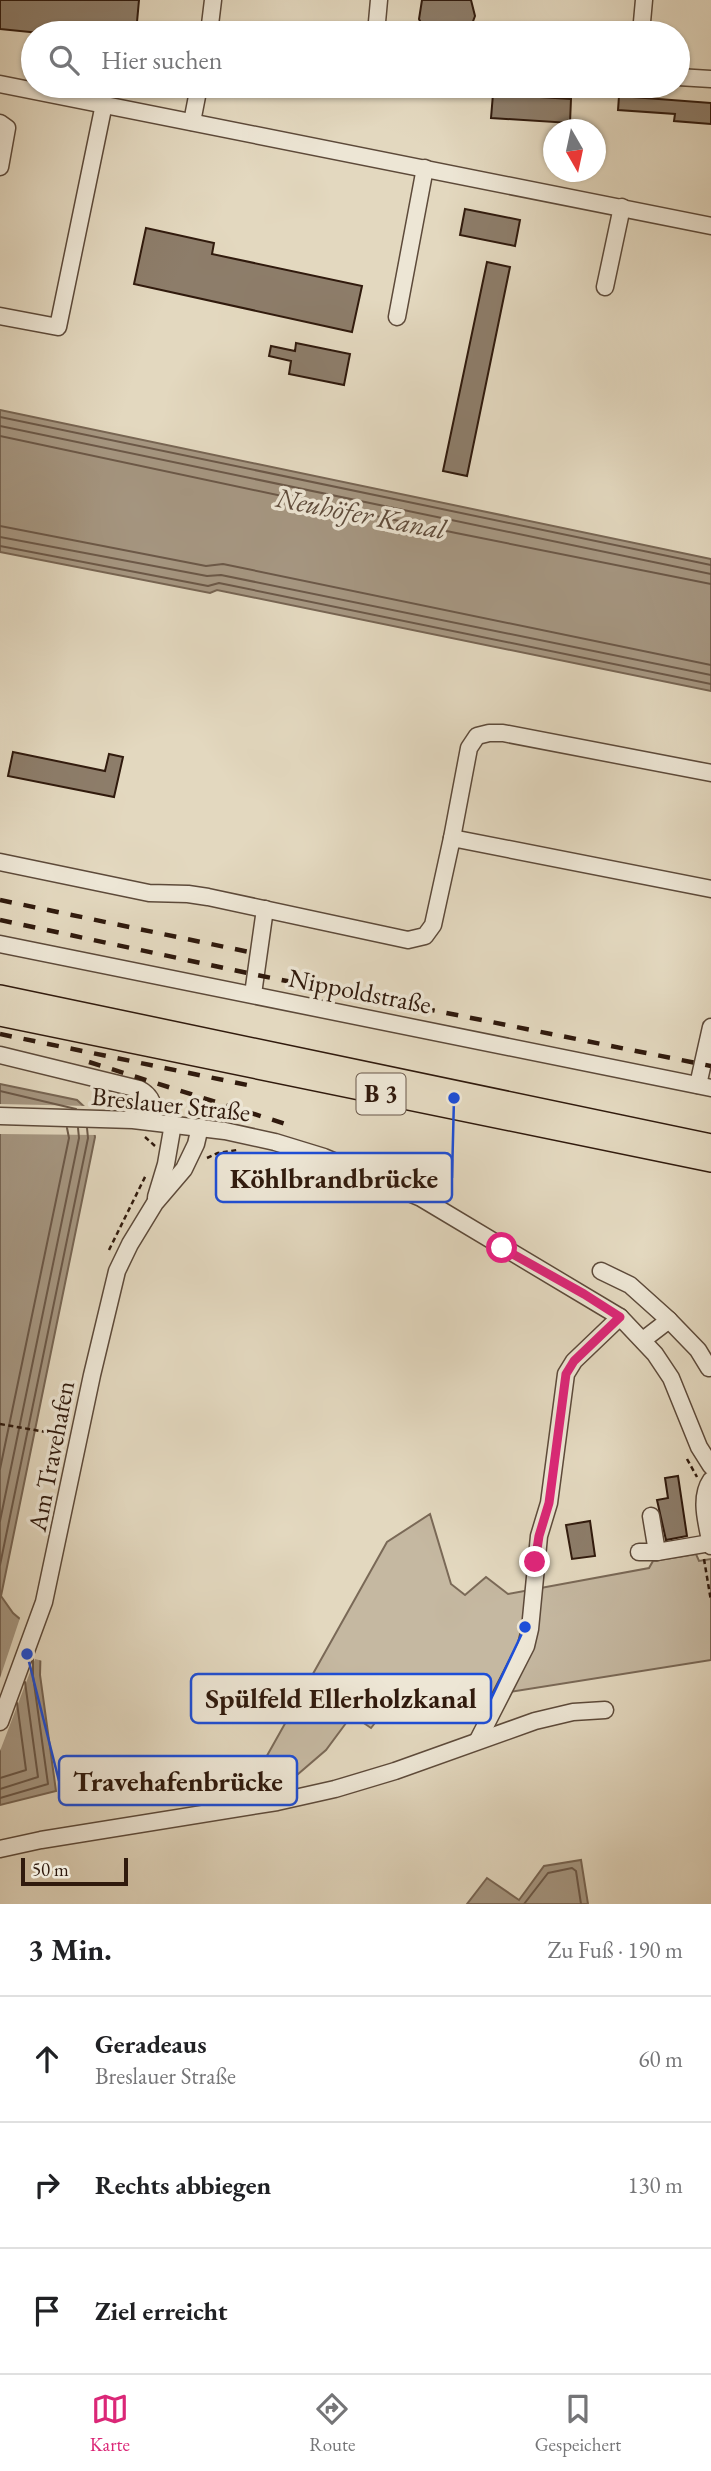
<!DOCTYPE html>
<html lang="de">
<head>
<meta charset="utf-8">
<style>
  :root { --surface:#fff; --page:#f6f6f6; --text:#202124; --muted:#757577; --line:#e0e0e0; --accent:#db2777 }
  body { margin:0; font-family:"EB Garamond",serif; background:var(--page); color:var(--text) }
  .compass { position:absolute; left:543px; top:119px; width:63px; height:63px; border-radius:50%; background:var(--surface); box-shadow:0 2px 5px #0004; rotate:171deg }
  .scale { position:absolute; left:21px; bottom:18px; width:107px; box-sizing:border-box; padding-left:7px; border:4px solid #301a0d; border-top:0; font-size:19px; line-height:24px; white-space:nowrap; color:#301a0d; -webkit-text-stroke:5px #ede6d5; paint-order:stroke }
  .stop { position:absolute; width:21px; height:21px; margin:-16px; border:5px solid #db2777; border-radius:50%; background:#fff }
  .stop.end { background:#db2777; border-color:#fff; box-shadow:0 2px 7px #0008 }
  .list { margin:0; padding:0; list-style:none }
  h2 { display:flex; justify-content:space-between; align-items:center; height:91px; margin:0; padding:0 28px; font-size:30px }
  h2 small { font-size:23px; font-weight:400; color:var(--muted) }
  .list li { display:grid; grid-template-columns:46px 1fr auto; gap:21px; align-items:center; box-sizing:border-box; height:126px; padding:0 28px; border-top:2px solid var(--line) }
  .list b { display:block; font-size:26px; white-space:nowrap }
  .list p { margin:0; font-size:23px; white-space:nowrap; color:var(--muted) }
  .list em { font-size:23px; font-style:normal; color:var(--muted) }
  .icon { flex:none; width:38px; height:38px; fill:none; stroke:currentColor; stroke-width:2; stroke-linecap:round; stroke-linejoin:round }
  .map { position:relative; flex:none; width:711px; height:1904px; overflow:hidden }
  .search { position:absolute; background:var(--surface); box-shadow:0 2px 5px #0004; left:21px; right:21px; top:21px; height:77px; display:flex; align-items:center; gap:18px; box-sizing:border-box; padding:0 24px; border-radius:38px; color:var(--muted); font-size:26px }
  .sheet { height:469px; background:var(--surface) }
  nav { display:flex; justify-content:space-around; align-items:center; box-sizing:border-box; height:98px; border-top:2px solid var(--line); background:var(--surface); font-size:19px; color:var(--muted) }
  nav a { display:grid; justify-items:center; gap:4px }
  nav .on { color:var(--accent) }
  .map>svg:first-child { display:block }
  .green { fill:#c5b8a1; stroke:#7a6957; stroke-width:2 }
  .water { fill:#a69782; stroke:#776553; stroke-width:2 }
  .pier { fill:#e3d8bf }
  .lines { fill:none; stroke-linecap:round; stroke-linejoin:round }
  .shore { stroke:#6b5848; stroke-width:2 }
  .building { fill:#8d7d6a; stroke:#301a0d; stroke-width:2 }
  .minor-casing { stroke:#5d4a3a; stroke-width:19 }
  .major-casing { stroke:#301a0d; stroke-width:24 }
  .path { stroke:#301a0d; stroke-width:2.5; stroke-dasharray:5 3.5; stroke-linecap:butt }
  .minor { stroke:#ede6d5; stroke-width:16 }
  .major { stroke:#e3d8bf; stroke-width:21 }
  .rail { stroke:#301a0d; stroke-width:4.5; stroke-dasharray:12 12; stroke-linecap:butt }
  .route { stroke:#db2777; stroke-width:9 }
  .labels { text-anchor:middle; stroke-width:7; stroke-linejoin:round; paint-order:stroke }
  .shield { fill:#ede6d5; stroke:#695749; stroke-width:2 }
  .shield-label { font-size:24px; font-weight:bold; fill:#301a0d }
  .street-label { font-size:26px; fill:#301a0d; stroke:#ede6d5 }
  .water-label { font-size:28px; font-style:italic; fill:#5f4c3c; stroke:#ede6d5 }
  .leader { fill:none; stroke:#1d4ed8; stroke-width:2.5 }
  .callout-dot { fill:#1d4ed8; stroke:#ede6d5; stroke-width:2.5 }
  .callout { fill:#ede6d5; stroke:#1d4ed8; stroke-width:2.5 }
  .callout-label { font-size:28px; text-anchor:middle; font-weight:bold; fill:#301a0d }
</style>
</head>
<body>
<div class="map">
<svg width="711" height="1904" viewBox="0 0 711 1904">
  <rect width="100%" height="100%" fill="#e3d8bf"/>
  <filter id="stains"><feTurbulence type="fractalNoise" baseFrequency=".00286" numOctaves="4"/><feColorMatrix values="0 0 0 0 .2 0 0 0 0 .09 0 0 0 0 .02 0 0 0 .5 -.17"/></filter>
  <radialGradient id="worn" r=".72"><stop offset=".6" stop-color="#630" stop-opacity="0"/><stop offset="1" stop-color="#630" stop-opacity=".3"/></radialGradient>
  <!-- green -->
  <polygon class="green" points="430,1514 451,1584 465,1595 486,1577 508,1594 649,1568 653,1561 696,1554 699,1561 711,1559 711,1660 390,1711 382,1714 371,1728 352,1715 326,1750 290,1781 230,1791 227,1781 264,1761 387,1542"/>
  <!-- water -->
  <g class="water">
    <polygon points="0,410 711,559 711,691 217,590 210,593 0,552"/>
    <polygon points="0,1084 77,1100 91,1113 95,1137 1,1596 13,1613 41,1637 40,1675 56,1791 0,1805"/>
    <polygon points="581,1860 588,1904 467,1904 487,1878 519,1900 544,1866"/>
  </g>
  <!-- pier -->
  <g class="pier">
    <polygon points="0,1104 88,1106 94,1112 99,1135 0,1134"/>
    <polygon points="21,1615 44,1636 44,1659 43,1661 35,1659 0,1751 0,1678"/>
  </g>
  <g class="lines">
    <!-- shore -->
    <g class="shore">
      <polyline points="0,417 711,565"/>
      <polyline points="0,426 711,574"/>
      <polyline points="0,436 456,533 711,584"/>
      <polyline points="0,526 206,566 223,564 711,665"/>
      <polyline points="0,537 207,576 221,575 711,675"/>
      <polyline points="0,546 208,586 219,583 711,684"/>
      <polyline points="0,1091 76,1109"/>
      <polyline points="0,1469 69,1138 67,1128"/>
      <polyline points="0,1521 79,1138 78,1128"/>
      <polyline points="0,1565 88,1138 87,1128"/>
      <polyline points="0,1778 26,1770 17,1703"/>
      <polyline points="0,1789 38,1777 25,1682"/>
      <polyline points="0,1798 48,1784 33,1676 33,1659"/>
      <polyline points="524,1904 548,1873 572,1868 576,1871 581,1904"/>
    </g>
  </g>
  <!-- building -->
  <g class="building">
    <polygon points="0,0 139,0 136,33 40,33 0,29"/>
    <polygon points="422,0 471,0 475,16 472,24 467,33 426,33 419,19"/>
    <polygon points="413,86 450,86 449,97 412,94"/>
    <polygon points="493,94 571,99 570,123 491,118"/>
    <polygon points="619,96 711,103 711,124 674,121 675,114 618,110"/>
    <polygon points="465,209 520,220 515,246 460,235"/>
    <polygon points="146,228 214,243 212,254 362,286 352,332 134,284"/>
    <polygon points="487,262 510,267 467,476 443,471"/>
    <polygon points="296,343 350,354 344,385 289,374 291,361 269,356 271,346 295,351"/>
    <polygon points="13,752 105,771 109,754 123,757 114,797 8,776"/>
    <polygon points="678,1476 687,1536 666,1540 657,1500 668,1498 665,1478"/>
    <polygon points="590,1521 595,1556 572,1559 566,1525"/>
  </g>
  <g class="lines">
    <!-- minor casing -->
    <g class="minor-casing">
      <g id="minor">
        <polyline points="209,33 213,0"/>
        <polyline points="376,33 379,0"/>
        <polyline points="641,33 644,0"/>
        <polyline points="678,77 711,79"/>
        <polyline points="0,84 711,226"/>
        <polyline points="192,122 199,86"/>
        <polyline points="0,123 7,128 0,167"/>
        <polyline points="605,287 622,207"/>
        <polyline points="0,316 58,327 104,104"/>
        <polyline points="397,317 425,168"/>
        <polyline points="452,838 469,748 477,736 489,733 503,733 711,773"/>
        <polyline points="0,862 149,893 188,894 208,897 408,940 425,936 433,925 452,838 711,889"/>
        <polyline points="0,944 711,1088"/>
        <polyline points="253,994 265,909"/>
        <path d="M0,1055L139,1089C153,1096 155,1107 153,1121"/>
        <polyline points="698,1085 711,1027"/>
        <polyline points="0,1116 133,1120 225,1131 275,1142 324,1157 421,1198 620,1317 655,1354 671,1378 699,1447 711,1466"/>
        <polyline points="156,1197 166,1164 173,1124"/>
        <polyline points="601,1271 630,1285 669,1320"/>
        <polyline points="643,1340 669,1320 698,1350 709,1368"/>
        <path d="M711,1480C698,1499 708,1526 711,1546"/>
        <polyline points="651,1516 657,1552 710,1543"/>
        <polyline points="639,1552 657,1552"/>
        <polyline points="0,1722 44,1602 92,1375 117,1271 130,1244 155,1203 184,1169 196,1144 200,1127"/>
        <polyline points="478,1740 526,1646 530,1629 539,1536 549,1503 566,1374 574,1361 620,1317"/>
        <polyline points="0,1849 41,1840 277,1802 335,1789 395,1771 535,1721 573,1712 605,1710"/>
      </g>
    </g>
    <!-- major casing -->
    <g class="major-casing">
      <g id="major">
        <polyline points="0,996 711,1145"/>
        <polyline points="0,1015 711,1161"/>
      </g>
    </g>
    <!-- path -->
    <g class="path">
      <polyline points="145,1137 155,1146"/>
      <polyline points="207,1158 218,1153 237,1150"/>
      <polyline points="109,1250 146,1175"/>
      <polyline points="0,1424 63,1435"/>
      <polyline points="687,1459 697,1477"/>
      <polyline points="704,1559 711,1601"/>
    </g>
    <!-- minor -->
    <use href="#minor" class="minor"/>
    <!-- major -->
    <use href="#major" class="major"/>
    <!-- rail -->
    <g class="rail">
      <polyline points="0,900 249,952"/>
      <polyline points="0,920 257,975 711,1066"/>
      <polyline points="0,1034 257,1087"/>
      <polyline points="89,1062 289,1125"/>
    </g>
  </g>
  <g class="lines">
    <!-- route -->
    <polyline class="route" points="502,1248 584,1294 620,1317 574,1361 566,1374 549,1503 539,1536 535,1562"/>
  </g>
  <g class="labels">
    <!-- shield labels -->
    <rect class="shield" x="356.5" y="1073.5" width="49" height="41" rx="5"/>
    <g class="shield-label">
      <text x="381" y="1102">B 3</text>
    </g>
    <!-- street labels -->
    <g class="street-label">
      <text transform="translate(360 991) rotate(11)" y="9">Nippoldstraße</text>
      <text transform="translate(171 1104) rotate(6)" y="9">Breslauer Straße</text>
      <text transform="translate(51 1456) rotate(-79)" y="9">Am Travehafen</text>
    </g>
    <!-- water labels -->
    <g class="water-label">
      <text transform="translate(361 513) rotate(11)" y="10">Neuhöfer Kanal</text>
    </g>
  </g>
  <!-- callouts -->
  <path class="leader" d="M454 1098L452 1178M525 1627L491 1699M27 1654L59 1781"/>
  <g class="callout-dot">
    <circle cx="454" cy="1098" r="7"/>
    <circle cx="525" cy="1627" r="7"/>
    <circle cx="27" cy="1654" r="7"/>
  </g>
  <g class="callout">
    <rect x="216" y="1153" width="236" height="49" rx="7"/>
    <rect x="191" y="1674" width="300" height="49" rx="7"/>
    <rect x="59" y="1756" width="238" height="49" rx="7"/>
  </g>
  <g class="callout-label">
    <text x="334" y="1188">Köhlbrandbrücke</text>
    <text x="341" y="1708">Spülfeld Ellerholzkanal</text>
    <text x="178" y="1791">Travehafenbrücke</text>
  </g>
  <rect width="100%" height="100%" filter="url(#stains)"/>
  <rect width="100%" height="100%" fill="url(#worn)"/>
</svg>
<svg class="compass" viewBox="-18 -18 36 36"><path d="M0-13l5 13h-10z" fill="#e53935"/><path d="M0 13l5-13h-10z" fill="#757577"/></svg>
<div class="scale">50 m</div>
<div class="stop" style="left:502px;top:1248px"></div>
<div class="stop end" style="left:535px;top:1562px"></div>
<div class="search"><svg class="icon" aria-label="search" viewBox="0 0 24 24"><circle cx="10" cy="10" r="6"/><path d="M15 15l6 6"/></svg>Hier suchen</div>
</div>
<section class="sheet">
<h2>3 Min.<small>Zu Fuß · 190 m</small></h2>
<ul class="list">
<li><svg class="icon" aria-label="ahead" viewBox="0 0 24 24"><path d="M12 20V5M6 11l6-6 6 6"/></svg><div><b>Geradeaus</b><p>Breslauer Straße</p></div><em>60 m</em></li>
<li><svg class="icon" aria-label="right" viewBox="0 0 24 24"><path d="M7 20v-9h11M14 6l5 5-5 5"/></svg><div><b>Rechts abbiegen</b></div><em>130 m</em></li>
<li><svg class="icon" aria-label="arrive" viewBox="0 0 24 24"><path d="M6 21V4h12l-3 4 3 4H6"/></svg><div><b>Ziel erreicht</b></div></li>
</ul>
</section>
<nav>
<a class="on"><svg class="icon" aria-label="map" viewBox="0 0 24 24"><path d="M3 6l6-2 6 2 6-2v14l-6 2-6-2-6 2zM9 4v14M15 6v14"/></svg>Karte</a>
<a><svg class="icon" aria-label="directions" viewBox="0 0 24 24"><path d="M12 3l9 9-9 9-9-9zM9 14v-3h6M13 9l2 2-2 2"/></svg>Route</a>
<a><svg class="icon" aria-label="saved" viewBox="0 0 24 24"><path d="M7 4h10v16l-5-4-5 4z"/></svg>Gespeichert</a>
</nav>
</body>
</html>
